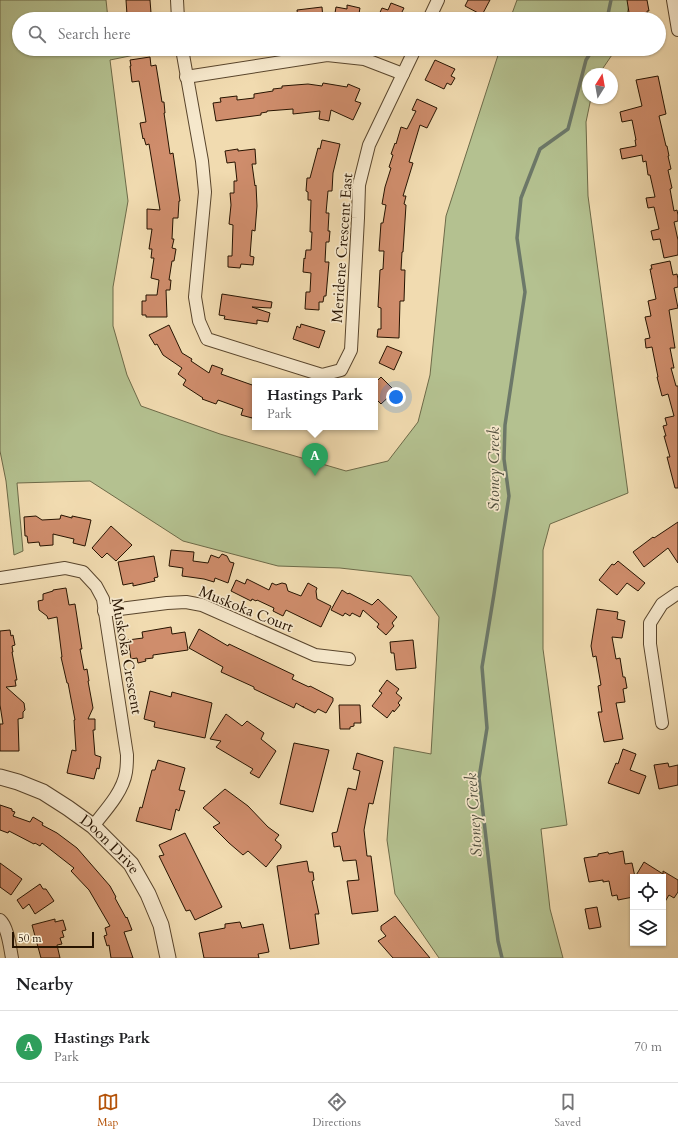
<!DOCTYPE html>
<html lang="en">
<head>
<meta charset="utf-8">
<style>
  :root { --surface:#fff; --page:#f2f2f2; --text:#202124; --muted:#757577; --line:#e0e0e0; --accent:#b45309 }
  body { margin:0; font-family:Cardo,serif; background:var(--page); color:var(--text) }
  .controls { position:absolute; right:12px; bottom:12px; display:grid; overflow:hidden; border-radius:0px; box-shadow:0 1px 3px #0004 }
  .controls button { width:36px; height:36px; display:grid; place-items:center; padding:0; border:0; border-bottom:1px solid var(--line); background:var(--surface); color:var(--text); font:20px sans-serif }
  .compass { position:absolute; left:582px; top:68px; width:36px; height:36px; border-radius:50%; background:var(--surface); box-shadow:0 1px 3px #0004; rotate:11deg }
  .scale { position:absolute; left:12px; bottom:10px; width:82px; box-sizing:border-box; padding-left:4px; border:2px solid #261300; border-top:0; font-size:11px; line-height:14px; white-space:nowrap; color:#261300; -webkit-text-stroke:3px #f6e8cc; paint-order:stroke }
  .you { position:absolute; left:396px; top:397px; width:14px; height:14px; margin:-10px; border:3px solid #fff; border-radius:50%; background:#1a73e8; box-shadow:0 0 0 6px #1a73e833 }
  .badge { display:grid; place-items:center; width:26px; height:26px; border-radius:50%; background:var(--accent); color:#fff; font-size:13px; font-weight:700 }
  .pin { position:absolute; translate:-50% -33px; filter:drop-shadow(0 1px 2px #0008) }
  .pin::after { content:''; position:absolute; top:21px; width:14px; height:12px; background:inherit; clip-path:polygon(0 0,100% 0,50% 100%) }
  .popup { position:absolute; left:252px; top:378px; width:126px; height:52px; box-sizing:border-box; display:grid; place-content:center; border-radius:0px; background:var(--surface); filter:drop-shadow(0 1px 3px #0005); font-size:13px; white-space:nowrap; color:var(--muted) }
  .popup b { font-size:15px; color:var(--text) }
  .popup::after { content:''; position:absolute; left:50%; top:100%; margin-left:-8px; border:8px solid transparent; border-top-color:var(--surface) }
  .list { margin:0; padding:0; list-style:none }
  h2 { display:flex; justify-content:space-between; align-items:center; height:52px; margin:0; padding:0 16px; font-size:17px }
  h2 small { font-size:13px; font-weight:400; color:var(--muted) }
  .list li { display:grid; grid-template-columns:26px 1fr auto; gap:12px; align-items:center; box-sizing:border-box; height:72px; padding:0 16px; border-top:1px solid var(--line) }
  .list b { display:block; font-size:15px; white-space:nowrap }
  .list p { margin:0; font-size:13px; white-space:nowrap; color:var(--muted) }
  .list em { font-size:13px; font-style:normal; color:var(--muted) }
  .icon { flex:none; width:22px; height:22px; fill:none; stroke:currentColor; stroke-width:2; stroke-linecap:round; stroke-linejoin:round }
  .map { position:relative; flex:none; width:678px; height:958px; overflow:hidden }
  .search { position:absolute; background:var(--surface); box-shadow:0 1px 3px #0004; left:12px; right:12px; top:12px; height:44px; display:flex; align-items:center; gap:10px; box-sizing:border-box; padding:0 14px; border-radius:22px; color:var(--muted); font-size:15px }
  .sheet { height:124px; background:var(--surface) }
  nav { display:flex; justify-content:space-around; align-items:center; box-sizing:border-box; height:56px; border-top:1px solid var(--line); background:var(--surface); font-size:11px; color:var(--muted) }
  nav a { display:grid; justify-items:center; gap:2px }
  nav .on { color:var(--accent) }
  .map>svg:first-child { display:block }
  .green { fill:#b4c190; stroke:#6d6a48 }
  .lines { fill:none; stroke-linecap:round; stroke-linejoin:round }
  .stream { stroke:#6c7869; stroke-width:3.5 }
  .building { fill:#cf8d6c; stroke:#261300 }
  .minor-casing { stroke:#59452c; stroke-width:14 }
  .tertiary-casing { stroke:#59452c; stroke-width:17 }
  .minor { stroke:#f6e8cc; stroke-width:12 }
  .tertiary { stroke:#f6e8cc; stroke-width:15 }
  .labels { text-anchor:middle; stroke-width:3.5; stroke-linejoin:round; paint-order:stroke }
  .street-label { font-size:15px; fill:#261300; stroke:#f6e8cc }
  .water-label { font-size:16px; font-style:italic; fill:#4f4e3d; stroke:#f6e8cc }
</style>
</head>
<body>
<div class="map">
<svg width="678" height="958" viewBox="0 0 678 958">
  <rect width="100%" height="100%" fill="#f1dbb0"/>
  <filter id="stains"><feTurbulence type="fractalNoise" baseFrequency=".005" numOctaves="4"/><feColorMatrix values="0 0 0 0 .2 0 0 0 0 .09 0 0 0 0 .02 0 0 0 .5 -.17"/></filter>
  <radialGradient id="worn" r=".72"><stop offset=".6" stop-color="#630" stop-opacity="0"/><stop offset="1" stop-color="#630" stop-opacity=".3"/></radialGradient>
  <!-- green -->
  <g class="green">
    <polygon points="0,0 106,0 108,19 19,19 19,49 164,49 110,60 128,201 113,287 113,326 127,375 141,406 220,434 346,471 388,461 418,422 430,375 446,216 500,49 616,49 599,74 588,74 588,98 591,98 586,122 588,196 628,493 550,524 543,550 543,649 567,825 541,829 550,909 563,958 439,958 395,894 387,840 394,747 431,754 439,617 411,576 340,568 278,566 183,541 90,481 17,483 23,551 14,555 6,481 0,451"/>
    <polygon points="517,0 630,0 626,19 510,19"/>
    <polygon points="160,13 162,19 115,19"/>
  </g>
  <g class="lines">
    <!-- stream -->
    <g class="stream">
      <polyline points="607,19 611,0"/>
      <polyline points="502,958 498,941 479,778 487,728 482,667 494,594 509,496 504,459 505,425 525,292 517,238 521,198 540,149 568,129 586,60 593,49"/>
    </g>
  </g>
  <!-- building -->
  <g class="building">
    <polygon points="126,0 150,0 151,13 127,15"/>
    <polygon points="468,0 490,0 482,15 465,6"/>
    <polygon points="627,0 647,0 649,11 647,11 648,19 630,19"/>
    <polygon points="391,3 404,8 400,16 407,19 377,19 382,8 388,10"/>
    <polygon points="347,5 360,8 358,19 334,19 336,7 347,9"/>
    <polygon points="322,7 323,19 298,19 297,10"/>
    <polygon points="150,57 151,66 156,65 162,102 164,102 165,113 164,113 170,154 173,153 180,201 179,201 178,218 173,218 172,239 174,239 172,248 176,249 174,261 172,261 169,280 171,280 170,290 166,290 167,317 146,317 146,315 142,315 142,301 146,301 146,295 157,295 159,280 151,278 154,258 151,258 152,249 149,249 152,229 147,229 147,209 160,210 149,144 146,145 144,138 143,139 140,123 146,122 139,81 132,82 130,66 131,66 130,60"/>
    <polygon points="435,60 455,69 451,76 455,78 451,85 447,83 444,89 425,80"/>
    <polygon points="658,76 666,114 659,116 666,146 667,146 669,156 668,156 671,169 668,170 672,188 670,189 674,211 677,210 678,215 678,221 674,222 678,240 678,255 664,258 660,239 653,240 651,231 659,229 654,207 648,208 646,198 655,197 650,175 648,175 646,161 643,162 642,155 622,159 620,149 636,146 635,140 636,140 632,120 622,122 620,112 642,106 636,80"/>
    <polygon points="323,83 347,87 348,84 360,89 355,101 361,103 353,120 331,110 329,121 319,119 320,111 293,114 293,109 267,111 267,112 261,113 261,115 216,121 213,103 221,102 220,98 237,96 237,100 254,98 254,94 273,91 273,89 282,88 282,86 308,84 322,86"/>
    <polygon points="417,99 437,108 427,128 420,125 409,162 413,163 403,196 406,196 404,204 406,205 403,252 402,252 401,270 405,270 404,301 400,301 399,338 377,337 378,329 381,329 381,308 378,307 380,270 383,269 384,251 379,251 381,223 383,223 386,205 382,204 385,187 391,168 389,167 393,155 391,154 395,143 396,144 401,127 407,129 416,111 412,110"/>
    <polygon points="322,140 340,144 333,173 332,191 328,191 326,213 329,213 328,231 330,231 329,242 326,242 325,262 329,262 326,296 324,296 323,302 319,302 319,310 305,309 306,292 310,292 311,273 303,272 304,258 305,259 306,250 311,250 312,232 310,232 311,200 308,200 308,192 306,191 307,178 310,178 318,148 320,149"/>
    <polygon points="238,149 238,151 255,149 256,164 252,164 255,186 256,185 257,206 255,231 252,230 250,256 254,257 253,265 241,264 240,268 228,267 228,256 232,256 233,225 229,224 231,205 230,193 234,193 234,181 237,181 235,162 227,163 225,151"/>
    <polygon points="670,261 673,275 677,274 678,279 678,287 674,288 678,308 669,310 675,348 670,348 674,368 671,368 676,386 678,386 678,488 675,488 667,457 670,457 664,436 666,436 663,426 667,425 665,418 674,416 668,394 662,396 657,377 658,377 652,347 646,348 645,339 650,338 645,317 651,316 648,301 656,299 650,269 652,269 651,265"/>
    <polygon points="222,294 272,302 271,308 252,307 270,313 268,322 257,320 257,324 224,319 225,316 219,315"/>
    <polygon points="301,324 325,331 319,348 293,339 297,326 300,328"/>
    <polygon points="169,325 182,353 192,359 191,361 209,373 212,365 223,369 221,374 255,386 255,409 252,418 241,415 243,409 218,400 216,404 202,399 203,398 183,385 186,380 178,374 182,368 163,355 157,344 155,345 149,335"/>
    <polygon points="387,346 402,352 394,370 379,363"/>
    <polygon points="381,377 395,391 381,404 375,398 375,383"/>
    <polygon points="61,515 72,518 72,516 91,520 85,546 73,543 74,539 53,534 53,545 40,546 39,542 28,543 27,536 25,536 24,517 36,516 42,520 60,519"/>
    <polygon points="678,522 678,563 668,548 644,567 633,552 653,537 654,538"/>
    <polygon points="111,526 132,545 116,561 107,553 102,558 92,548"/>
    <polygon points="171,550 194,552 193,561 208,563 211,555 219,558 222,554 227,556 230,562 234,563 228,583 215,578 214,582 204,579 182,576 183,568 169,566"/>
    <polygon points="154,556 158,577 154,578 155,581 133,586 133,583 123,585 118,562"/>
    <polygon points="618,561 645,583 638,591 627,583 617,595 599,580 612,564 614,565"/>
    <polygon points="247,579 269,590 272,583 276,585 282,583 286,584 288,591 301,596 308,583 317,588 316,591 317,599 331,606 321,627 286,610 283,616 273,611 274,608 257,600 256,601 252,599 251,601 231,591 236,580 245,584"/>
    <polygon points="66,588 69,605 75,604 82,649 80,649 84,670 87,669 89,681 88,681 93,708 88,719 95,719 95,730 93,730 95,755 101,757 99,769 97,768 94,779 67,773 72,750 76,751 74,720 75,720 68,683 67,683 61,657 62,657 57,617 48,619 47,616 39,610 38,601 43,600 43,594 53,591 53,590"/>
    <polygon points="342,590 348,594 349,593 372,605 378,599 397,617 392,623 394,626 386,635 377,627 379,624 363,610 360,617 352,613 350,616 345,613 343,616 331,610"/>
    <polygon points="597,609 618,612 617,619 625,621 622,638 612,637 616,659 620,658 623,677 625,677 627,688 623,689 625,702 616,703 623,739 604,742 598,712 602,712 598,686 601,685 596,656 593,657 591,646"/>
    <polygon points="171,627 172,634 185,632 188,650 153,655 153,658 145,659 146,661 138,663 137,658 131,659 128,640 143,638 142,632"/>
    <polygon points="199,629 228,646 229,644 294,675 292,679 309,687 310,686 333,698 333,701 326,713 318,709 315,713 303,707 303,706 303,707 296,703 294,708 254,689 254,687 221,672 223,667 189,648"/>
    <polygon points="10,630 11,636 13,635 15,645 12,646 13,652 12,652 17,680 15,680 16,686 6,687 24,703 25,710 23,712 23,718 18,719 19,751 0,751 0,724 3,724 0,705 0,631"/>
    <polygon points="413,640 416,668 396,670 394,653 391,653 390,642"/>
    <polygon points="387,680 399,689 396,693 402,698 398,703 400,705 394,712 393,710 387,718 372,706 382,693 379,691"/>
    <polygon points="150,691 171,697 172,692 212,703 205,738 154,727 155,722 144,719"/>
    <polygon points="339,705 360,705 361,723 354,723 354,726 350,727 350,729 340,729"/>
    <polygon points="226,714 242,726 247,721 264,733 261,739 276,751 259,778 250,773 253,769 216,747 221,741 210,739"/>
    <polygon points="294,743 329,750 313,812 280,804"/>
    <polygon points="623,749 636,754 630,770 646,776 639,794 608,783 616,763 618,764"/>
    <polygon points="357,753 383,761 373,804 369,803 364,830 367,856 371,856 378,911 352,914 347,881 359,880 356,860 343,861 340,846 334,847 332,833 337,832 348,788 356,790 360,771 353,769"/>
    <polygon points="158,760 185,768 179,790 185,791 179,811 176,809 171,830 136,821 140,807 142,808 152,770 155,770"/>
    <polygon points="668,763 669,767 678,765 678,785 659,789 654,765"/>
    <polygon points="225,789 248,806 268,827 279,835 275,840 281,845 281,848 266,867 248,851 243,855 229,843 213,827 220,823 203,808"/>
    <polygon points="0,805 12,809 12,811 15,812 13,816 30,822 33,817 43,823 42,825 57,833 77,848 110,886 116,897 115,898 126,918 127,917 132,930 124,932 133,958 111,958 109,945 107,946 104,936 107,935 105,928 110,926 89,890 71,871 74,868 42,843 40,846 35,843 34,844 9,831 8,833 0,830"/>
    <polygon points="185,833 222,907 195,920 190,910 186,911 159,856 164,855 159,845"/>
    <polygon points="623,851 625,864 632,863 635,877 644,862 663,874 663,871 678,880 678,892 674,898 669,895 663,905 663,877 633,877 633,897 618,900 617,895 612,896 609,881 603,882 603,880 589,882 584,858 598,856 598,854 608,852 609,854"/>
    <polygon points="307,861 309,872 313,872 314,880 312,881 319,914 315,914 319,944 290,949 277,866"/>
    <polygon points="0,863 22,879 11,895 0,887"/>
    <polygon points="40,884 43,889 46,889 54,901 35,914 29,904 23,909 17,900"/>
    <polygon points="597,907 601,927 589,929 585,909"/>
    <polygon points="395,916 430,958 393,958 378,941 386,936 381,930 381,926"/>
    <polygon points="55,919 55,922 63,920 66,930 62,931 64,937 60,938 62,944 57,945 60,958 41,958 32,925"/>
    <polygon points="240,922 242,928 263,924 269,952 258,954 259,958 204,958 199,933 225,928 225,924"/>
  </g>
  <g class="lines">
    <!-- minor casing -->
    <g class="minor-casing">
      <g id="minor">
        <polyline points="177,0 178,19"/>
        <polyline points="673,0 678,30"/>
        <polyline points="429,19 438,0"/>
        <polyline points="182,49 202,161 205,192 195,297 199,321 207,339 322,375 341,370 351,350 358,218 359,185 369,145 415,49"/>
        <polyline points="186,77 327,55 364,59 403,74"/>
        <path d="M0,578L65,568L83,572L96,586L103,599L127,755C127,761 127,766 126,772C123,792 105,811 93,826"/>
        <polyline points="104,611 167,603 186,602 202,605 315,655 349,659"/>
        <polyline points="662,723 650,644 650,623 662,604 678,593"/>
        <path d="M0,920C8,927 10,948 12,958"/>
      </g>
    </g>
    <!-- tertiary casing -->
    <g class="tertiary-casing">
      <g id="tertiary">
        <path id="s1" d="M0,777L18,782L43,792L68,808L93,826L131,864L148,894L161,925L168,958"/>
      </g>
    </g>
    <!-- minor -->
    <use href="#minor" class="minor"/>
    <!-- tertiary -->
    <use href="#tertiary" class="tertiary"/>
  </g>
  <g class="labels">
    <!-- street labels -->
    <g class="street-label">
      <text transform="translate(342 248) rotate(-86)" y="5">Meridene Crescent East</text>
      <text transform="translate(246 609) rotate(22)" y="5">Muskoka Court</text>
      <text transform="translate(127 656) rotate(80)" y="5">Muskoka Crescent</text>
      <text dy="5" stroke="none"><textPath href="#s1" startOffset="131">Doon Drive</textPath></text>
    </g>
    <!-- water labels -->
    <g class="water-label">
      <text transform="translate(493 469) rotate(-90)" y="6">Stoney Creek</text>
      <text transform="translate(473 815) rotate(-94)" y="6">Stoney Creek</text>
    </g>
  </g>
  <rect width="100%" height="100%" filter="url(#stains)"/>
  <rect width="100%" height="100%" fill="url(#worn)"/>
</svg>
<div class="controls">
<button><svg class="icon" aria-label="locate" viewBox="0 0 24 24"><circle cx="12" cy="12" r="6"/><path d="M12 2v4M12 18v4M2 12h4M18 12h4"/></svg></button>
<button><svg class="icon" aria-label="layers" viewBox="0 0 24 24"><path d="M12 4l9 5-9 5-9-5zM3 14l9 5 9-5"/></svg></button>
</div>
<svg class="compass" viewBox="-18 -18 36 36"><path d="M0-13l5 13h-10z" fill="#e53935"/><path d="M0 13l5-13h-10z" fill="#757577"/></svg>
<div class="scale">50 m</div>
<div class="you"></div>
<div class="pin badge" style="left:315px;top:476px;background:#2e9e5b">A</div>
<div class="popup"><b>Hastings Park</b>Park</div>
<div class="search"><svg class="icon" aria-label="search" viewBox="0 0 24 24"><circle cx="10" cy="10" r="6"/><path d="M15 15l6 6"/></svg>Search here</div>
</div>
<section class="sheet">
<h2>Nearby<small></small></h2>
<ul class="list">
<li><span class="badge" style="background:#2e9e5b">A</span><div><b>Hastings Park</b><p>Park</p></div><em>70 m</em></li>
</ul>
</section>
<nav>
<a class="on"><svg class="icon" aria-label="map" viewBox="0 0 24 24"><path d="M3 6l6-2 6 2 6-2v14l-6 2-6-2-6 2zM9 4v14M15 6v14"/></svg>Map</a>
<a><svg class="icon" aria-label="directions" viewBox="0 0 24 24"><path d="M12 3l9 9-9 9-9-9zM9 14v-3h6M13 9l2 2-2 2"/></svg>Directions</a>
<a><svg class="icon" aria-label="saved" viewBox="0 0 24 24"><path d="M7 4h10v16l-5-4-5 4z"/></svg>Saved</a>
</nav>
</body>
</html>
